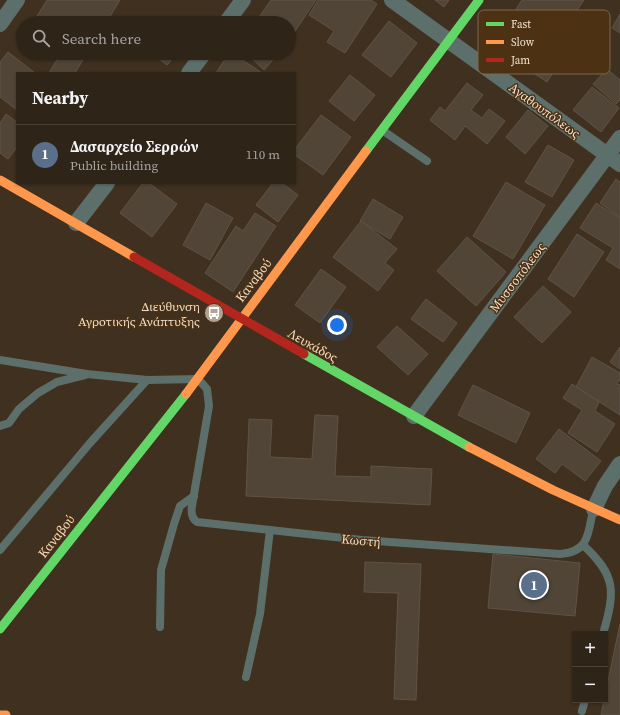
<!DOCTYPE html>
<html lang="en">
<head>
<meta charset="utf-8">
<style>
  :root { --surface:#2f2418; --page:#372c21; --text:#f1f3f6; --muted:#a7a4a2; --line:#4a4137; --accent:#b3a392 }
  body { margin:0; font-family:"Source Serif 4",serif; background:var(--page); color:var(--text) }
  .controls { position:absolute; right:12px; bottom:12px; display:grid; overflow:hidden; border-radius:0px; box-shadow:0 1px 3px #0004 }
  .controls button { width:36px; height:36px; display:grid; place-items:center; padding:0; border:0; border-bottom:1px solid var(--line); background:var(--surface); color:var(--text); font:20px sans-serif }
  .you { position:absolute; left:337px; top:325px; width:14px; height:14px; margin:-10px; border:3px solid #fff; border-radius:50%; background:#1a73e8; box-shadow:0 0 0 6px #1a73e833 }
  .badge { display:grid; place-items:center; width:26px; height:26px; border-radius:50%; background:var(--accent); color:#fff; font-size:13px; font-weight:700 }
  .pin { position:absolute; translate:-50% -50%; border:2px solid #fff; box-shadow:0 1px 4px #0006 }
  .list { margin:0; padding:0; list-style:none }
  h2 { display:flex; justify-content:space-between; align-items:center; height:52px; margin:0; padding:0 16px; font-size:17px }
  h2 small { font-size:13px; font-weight:400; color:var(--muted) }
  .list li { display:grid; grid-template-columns:26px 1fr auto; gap:12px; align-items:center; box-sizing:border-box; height:60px; padding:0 16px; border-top:1px solid var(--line) }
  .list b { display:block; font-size:15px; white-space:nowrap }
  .list p { margin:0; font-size:13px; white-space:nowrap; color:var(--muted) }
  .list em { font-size:13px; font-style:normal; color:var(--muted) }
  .icon { flex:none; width:22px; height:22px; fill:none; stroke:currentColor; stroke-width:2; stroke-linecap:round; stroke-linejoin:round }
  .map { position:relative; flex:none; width:620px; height:715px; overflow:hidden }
  .search { position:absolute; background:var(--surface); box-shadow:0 1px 3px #0004; left:16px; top:16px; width:280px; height:44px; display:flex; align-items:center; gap:10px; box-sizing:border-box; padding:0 14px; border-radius:22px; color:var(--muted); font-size:15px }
  .panel { position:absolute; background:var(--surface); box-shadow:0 1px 3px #0004; left:16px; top:72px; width:280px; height:112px; border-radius:0px }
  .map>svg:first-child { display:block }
  .building { fill:#514538; stroke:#605346 }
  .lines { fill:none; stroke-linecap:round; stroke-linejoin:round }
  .lane { stroke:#5d6f6a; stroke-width:8 }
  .street { stroke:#5d6f6a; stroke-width:16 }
  .fast { stroke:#63d668; stroke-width:9 }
  .slow { stroke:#ff974d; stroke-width:9 }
  .jam { stroke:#b3261e; stroke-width:9 }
  .labels { text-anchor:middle; stroke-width:3; stroke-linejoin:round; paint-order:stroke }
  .street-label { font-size:13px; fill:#f2e1d0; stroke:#4c3113 }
  .poi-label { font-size:13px; fill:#f2e1d0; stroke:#4c3113; text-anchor:end }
  .key { fill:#4c3113; stroke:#7e664c; stroke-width:1 }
  .key-label { font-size:11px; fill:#f2e1d0 }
</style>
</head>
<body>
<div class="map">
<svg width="620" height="715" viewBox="0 0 620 715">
  <rect width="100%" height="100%" fill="#3f3020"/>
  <!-- building -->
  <g class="building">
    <polygon points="47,0 120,0 106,23 38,23 34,21"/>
    <polygon points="271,0 316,0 289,40 289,23 255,23"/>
    <polygon points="318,0 371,0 377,4 345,53 327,42 334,31 309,15"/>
    <polygon points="435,0 449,0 444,7"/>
    <polygon points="522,0 584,0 566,27 564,25 556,38 570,47 547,82 514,60 528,40 506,24"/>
    <polygon points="620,14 620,33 612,28"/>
    <polygon points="389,21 417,43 391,77 362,55"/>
    <polygon points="8,52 35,73 17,73 17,110 0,97 0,62"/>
    <polygon points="61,53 87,53 75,73 49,73"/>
    <polygon points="151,53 177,53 167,65"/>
    <polygon points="229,53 232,53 262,73 216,73"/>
    <polygon points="246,53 279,53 264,70"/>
    <polygon points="607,69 620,80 620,100 616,104 593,84"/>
    <polygon points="350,75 375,95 354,121 329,101"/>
    <polygon points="467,83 483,95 471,110 482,118 489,109 505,121 487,144 465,126 455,140 430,120 440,107 445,111"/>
    <polygon points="592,87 619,108 601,132 573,110"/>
    <polygon points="528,110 548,126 525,154 506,137"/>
    <polygon points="6,114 17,122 17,147 8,159 0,153 0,123"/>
    <polygon points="321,115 351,137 323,175 295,155 295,149"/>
    <polygon points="548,145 574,160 552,197 525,182"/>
    <polygon points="616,179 620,182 620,217 600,203"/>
    <polygon points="506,182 545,205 513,259 473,236"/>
    <polygon points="143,183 149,183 177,204 152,237 120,213"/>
    <polygon points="273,183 282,183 298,195 278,222 256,205"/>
    <polygon points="373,199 403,217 390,239 360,221"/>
    <polygon points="206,203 233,218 210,260 183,245"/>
    <polygon points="596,203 620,218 620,269 606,260 613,248 580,228"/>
    <polygon points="255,213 276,226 233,292 205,273 236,226 243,231"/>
    <polygon points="361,221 397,249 385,263 394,270 378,291 333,257"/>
    <polygon points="577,234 604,252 574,297 548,279"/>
    <polygon points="467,237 506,272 476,306 437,271"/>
    <polygon points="321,269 346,287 320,323 295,305"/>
    <polygon points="543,286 571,312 542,343 514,317"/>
    <polygon points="426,299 457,323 443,342 411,319"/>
    <polygon points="397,326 428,354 408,375 377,347"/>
    <polygon points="620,347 620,369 610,362"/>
    <polygon points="592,357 620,373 620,379 617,384 620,385 620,415 576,387"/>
    <polygon points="572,384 599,402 595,411 615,424 597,452 568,433 582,410 563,398"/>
    <polygon points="473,385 530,413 516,443 458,415"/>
    <polygon points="315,415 338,416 335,476 371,477 371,466 432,469 430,505 246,496 249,419 272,420 270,457 312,459"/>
    <polygon points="559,429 601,461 585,481 562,464 555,473 536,459"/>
    <polygon points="493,554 580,563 575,616 488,608"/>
    <polygon points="365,562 421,564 416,700 394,699 398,593 364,592"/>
    <polygon points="620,624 620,715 601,715 604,700 605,700 605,695"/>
  </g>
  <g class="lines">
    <!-- lane -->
    <g class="lane">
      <polyline points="382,130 427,161"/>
      <path d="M0,360L87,374L147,380L198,379L207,389L209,406L192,506C191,512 191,518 197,522L362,540L560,554C589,552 588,534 593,510"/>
      <polyline points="0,426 9,423 19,409 38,393 57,382 85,375"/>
      <path d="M583,545C617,576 615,592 603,634"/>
      <polyline points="0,550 90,443 147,380"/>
      <polyline points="160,627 161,570 174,524 180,506 194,496"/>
      <polyline points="246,677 260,614 270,530"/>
      <polyline points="582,711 585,700"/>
    </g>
    <!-- street -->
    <g class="street">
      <polyline points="392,0 620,164"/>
      <polyline points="226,23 243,0"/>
      <polyline points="0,24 17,0"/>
      <polyline points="189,73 204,53"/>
      <polyline points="76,223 107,183"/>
      <polyline points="414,416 620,138"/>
      <polyline points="594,509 605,486 620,464"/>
    </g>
    <!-- fast -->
    <g class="fast">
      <polyline points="366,151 479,0"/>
      <polyline points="304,354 469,447"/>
      <polyline points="0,629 186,394"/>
    </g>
    <!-- slow -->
    <g class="slow">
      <polyline points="0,180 134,257"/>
      <polyline points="186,394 366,151"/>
      <polyline points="469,447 553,490 620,520"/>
      <polyline points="0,715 6,715"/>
    </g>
    <!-- jam -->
    <polyline class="jam" points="134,257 304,354"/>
  </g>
  <!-- icons -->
  <defs>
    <g id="bus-disc" transform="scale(1)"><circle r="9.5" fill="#b3a392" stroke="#4c3113"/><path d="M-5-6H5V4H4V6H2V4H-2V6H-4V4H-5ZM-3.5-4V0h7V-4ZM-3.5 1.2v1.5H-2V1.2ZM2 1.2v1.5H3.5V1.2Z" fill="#fff"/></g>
  </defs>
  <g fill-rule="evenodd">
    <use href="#bus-disc" x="214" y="313"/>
  </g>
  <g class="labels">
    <!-- street labels -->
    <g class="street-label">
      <text transform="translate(545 110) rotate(36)" y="5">Αγαθουπόλεως</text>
      <text transform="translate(517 277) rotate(-53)" y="5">Μυσσοπόλεως</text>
      <text transform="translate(253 280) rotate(-53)" y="5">Καναβού</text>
      <text transform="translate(313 345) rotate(29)" y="5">Λευκάδος</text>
      <text transform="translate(56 536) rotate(-52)" y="5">Καναβού</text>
      <text transform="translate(361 540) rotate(5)" y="5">Κωστή</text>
    </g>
    <!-- poi labels -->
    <g class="poi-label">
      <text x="200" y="311">Διεύθυνση<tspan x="200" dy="15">Αγροτικής Ανάπτυξης</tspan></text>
    </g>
  </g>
  <!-- legend -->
  <rect x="478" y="10" width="132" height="64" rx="6" class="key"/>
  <rect x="486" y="22" width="18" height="4" fill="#63d668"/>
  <rect x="486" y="40" width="18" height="4" fill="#ff974d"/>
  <rect x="486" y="58" width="18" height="4" fill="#b3261e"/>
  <g class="key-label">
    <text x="511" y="28">Fast</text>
    <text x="511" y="46">Slow</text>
    <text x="511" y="64">Jam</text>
  </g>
</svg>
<div class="controls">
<button>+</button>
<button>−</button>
</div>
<div class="you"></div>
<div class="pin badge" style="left:534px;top:585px;background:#5c6f8a">1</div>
<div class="search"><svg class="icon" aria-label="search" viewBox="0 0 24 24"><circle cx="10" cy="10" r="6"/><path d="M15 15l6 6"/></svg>Search here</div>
<section class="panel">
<h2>Nearby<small></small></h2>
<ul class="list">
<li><span class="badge" style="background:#5c6f8a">1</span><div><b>Δασαρχείο Σερρών</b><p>Public building</p></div><em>110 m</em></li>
</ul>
</section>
</div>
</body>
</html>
